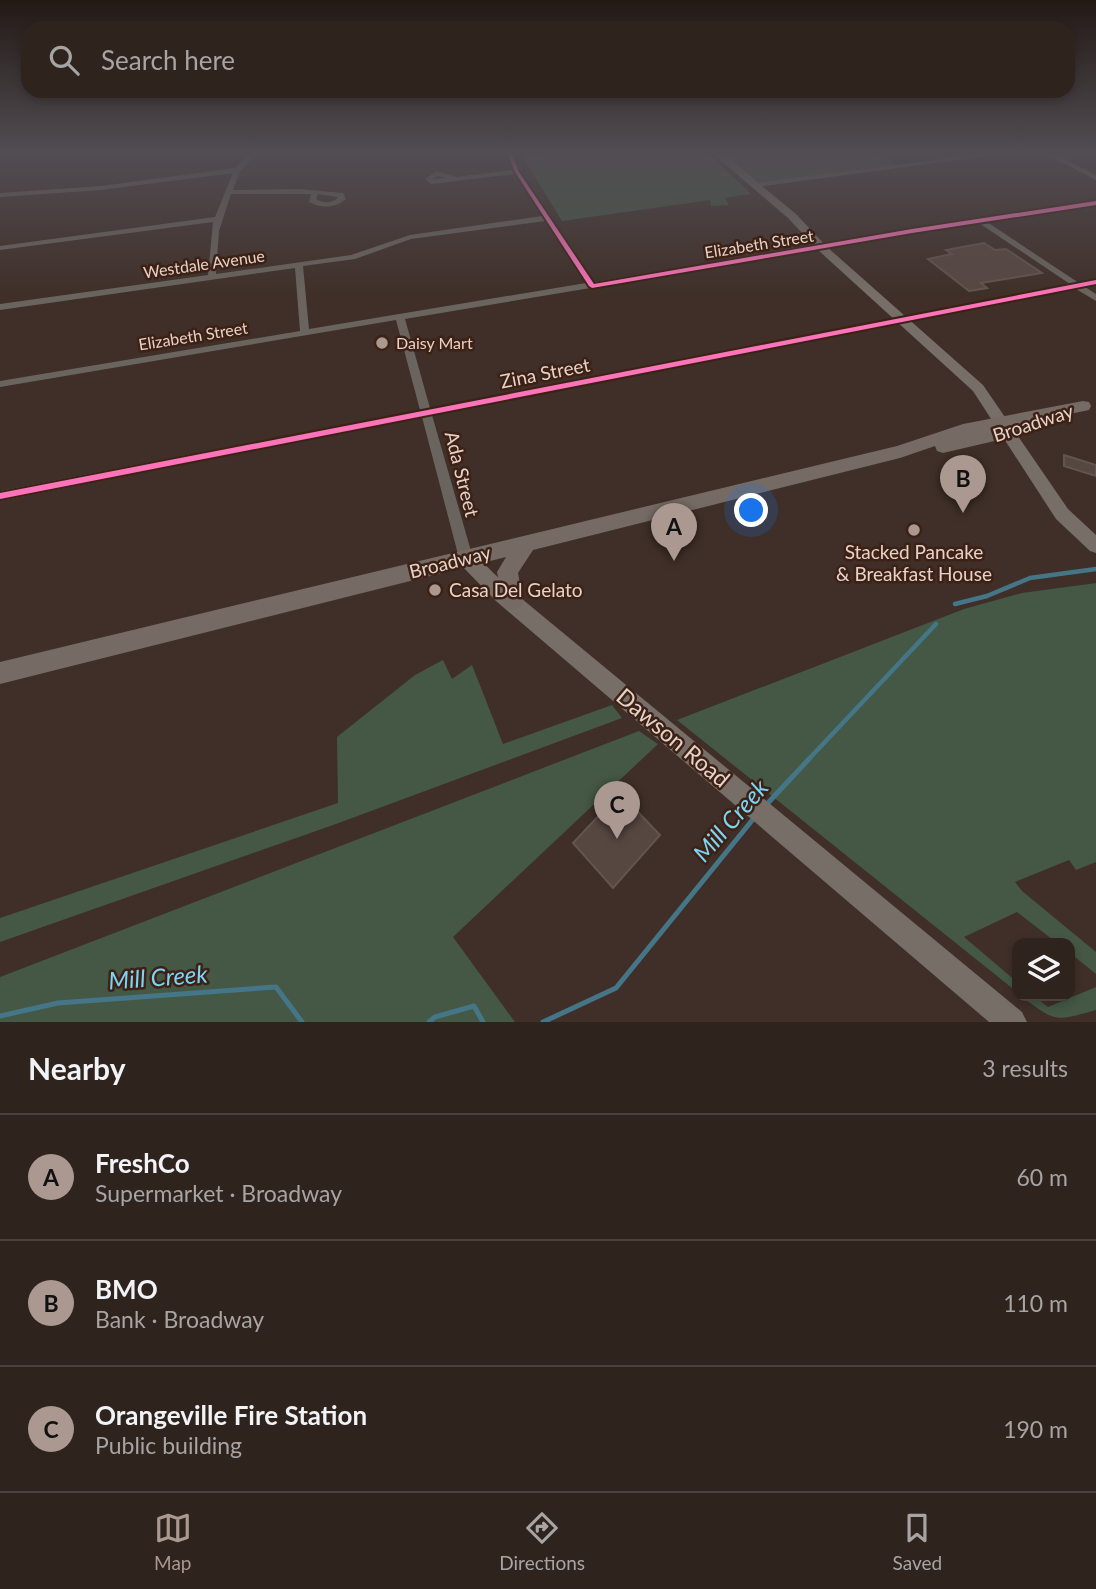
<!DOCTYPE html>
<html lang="en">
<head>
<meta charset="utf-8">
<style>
  :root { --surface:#2f231e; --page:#372b27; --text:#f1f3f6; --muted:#a7a4a4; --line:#4a403c; --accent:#ab9991 }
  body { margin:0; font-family:Lato,sans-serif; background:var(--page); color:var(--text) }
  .controls { position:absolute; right:21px; bottom:21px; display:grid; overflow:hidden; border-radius:14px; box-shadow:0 4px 10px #0003 }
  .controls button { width:63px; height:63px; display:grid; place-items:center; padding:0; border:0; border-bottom:2px solid var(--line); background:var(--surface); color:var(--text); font:35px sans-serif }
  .you { position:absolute; left:752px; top:511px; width:24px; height:24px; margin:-18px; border:5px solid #fff; border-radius:50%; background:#1a73e8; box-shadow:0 0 0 10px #1a73e833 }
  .badge { display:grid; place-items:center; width:46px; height:46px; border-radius:50%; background:var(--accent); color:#111; font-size:23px; font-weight:700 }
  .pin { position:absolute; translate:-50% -58px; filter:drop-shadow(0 2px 4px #0008) }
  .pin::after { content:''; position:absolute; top:37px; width:24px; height:21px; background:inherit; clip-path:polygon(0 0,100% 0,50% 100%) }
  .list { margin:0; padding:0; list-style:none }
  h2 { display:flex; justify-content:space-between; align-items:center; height:91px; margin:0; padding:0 28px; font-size:30px }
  h2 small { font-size:23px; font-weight:400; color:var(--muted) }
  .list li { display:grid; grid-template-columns:46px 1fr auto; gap:21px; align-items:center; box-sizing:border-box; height:126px; padding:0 28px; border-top:2px solid var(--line) }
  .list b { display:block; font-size:26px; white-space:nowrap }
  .list p { margin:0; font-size:23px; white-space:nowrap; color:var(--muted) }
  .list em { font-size:23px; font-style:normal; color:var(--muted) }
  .icon { flex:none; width:38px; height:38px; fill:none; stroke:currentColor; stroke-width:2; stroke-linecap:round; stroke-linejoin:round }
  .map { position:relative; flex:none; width:1096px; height:1022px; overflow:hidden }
  .search { position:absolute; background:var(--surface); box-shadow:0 4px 10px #0003; left:21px; right:21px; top:21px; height:77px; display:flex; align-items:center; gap:18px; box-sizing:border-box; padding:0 24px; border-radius:21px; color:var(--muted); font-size:26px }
  .sheet { height:469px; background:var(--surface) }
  nav { display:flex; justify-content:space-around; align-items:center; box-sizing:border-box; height:98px; border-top:2px solid var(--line); background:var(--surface); font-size:19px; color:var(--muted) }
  nav a { display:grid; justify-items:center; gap:4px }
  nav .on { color:var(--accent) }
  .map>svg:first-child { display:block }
  .green { fill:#445845 }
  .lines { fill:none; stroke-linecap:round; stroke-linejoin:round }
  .stream-far1 { stroke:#447688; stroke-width:4.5 }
  .stream { stroke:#447688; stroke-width:5 }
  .building { fill:#574741; stroke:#62544e; stroke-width:2 }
  .street { fill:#6a645e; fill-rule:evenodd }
  .secondary { fill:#766e67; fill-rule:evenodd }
  .primary { fill:#756b64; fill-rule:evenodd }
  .cycleway-casing { stroke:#3d2115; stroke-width:4 }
  .cycleway { fill:#fb73b8; fill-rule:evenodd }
  .poi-dot { fill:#ab9991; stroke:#3d2115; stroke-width:2.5 }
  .labels { text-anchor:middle; stroke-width:5; stroke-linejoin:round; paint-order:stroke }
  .far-street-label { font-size:16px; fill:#e5d2ca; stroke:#3d2115 }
  .far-poi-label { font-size:16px; fill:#e5d2ca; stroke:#3d2115; text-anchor:start }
  .street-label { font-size:19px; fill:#e5d2ca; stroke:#3d2115 }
  .poi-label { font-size:19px; fill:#e5d2ca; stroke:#3d2115 }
  .near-street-label { font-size:23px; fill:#e5d2ca; stroke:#3d2115 }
  .near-water-label { font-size:24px; font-style:italic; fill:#7bd5f6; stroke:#3d2115 }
</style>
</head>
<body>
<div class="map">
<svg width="1096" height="1022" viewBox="0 0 1096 1022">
  <rect width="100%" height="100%" fill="#3f2f28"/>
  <!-- green -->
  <g class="green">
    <polygon points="557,152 707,152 751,194 725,198 729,205 711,206 710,200 562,221 522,156"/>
    <polygon points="722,152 876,152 896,166 759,185"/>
    <polygon points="1096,583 1096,862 1076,870 1069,860 1015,882 1022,891 1096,952 1096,974 1070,953 1070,943 1057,943 1017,912 964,937 1017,982 1017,992 677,720 964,609 1022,593"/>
    <polygon points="443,660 452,679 472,665 503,744 612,705 622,718 336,824 0,942 0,918 338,803 337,737 415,675"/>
    <polygon points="639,731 658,744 453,937 515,1022 0,1022 0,977"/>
    <path d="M1096,987V1010C1054,1022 1056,1022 1021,996H1034L1048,1007Z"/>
  </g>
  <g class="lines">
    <!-- stream-far1 -->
    <g class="stream-far1">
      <polyline points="955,604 987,596 1030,578 1096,569"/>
      <polyline points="807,761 936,624"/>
    </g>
    <!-- stream -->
    <g class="stream">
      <polyline points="766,805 809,759"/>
      <polyline points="0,1016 58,1003 276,987 302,1022"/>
      <polyline points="429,1022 435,1017 474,1006 483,1022"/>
      <polyline points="543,1022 616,988 754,818"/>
    </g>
  </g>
  <!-- building -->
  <g class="building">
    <polygon points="984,243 995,250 1006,249 1042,273 981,283 987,288 969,291 928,259 952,254 946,250"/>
    <polygon points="1064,455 1096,465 1096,476 1064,466"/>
    <polygon points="620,793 660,835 613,888 573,843"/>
  </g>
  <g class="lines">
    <!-- street -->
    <g class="street">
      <path d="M252,152H259L240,171L233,190L299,189L343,193L346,199C335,208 322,209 309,202L311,194H231L219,231L216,274L351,255L410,235L542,216L515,174L431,184L425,179L437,171L456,177L513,170L506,152H512L520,172L594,282L979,218L1096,201V205L987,222L1079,283L1096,279V285L1085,287L1096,294V301L1076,289L432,415L473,558L471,562L466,563L461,562L459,558L422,417L0,501V491L420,410L396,320L0,387V381L300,331L295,268L0,310V304L208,275L213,222L0,250V246L215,217L233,173L101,190L0,197V193L101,186L235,168ZM438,176L446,178L432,179ZM318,194L337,197L338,198C331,203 324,204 316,199ZM545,221L586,283L309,329L303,266L355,259L411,239ZM979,223L1070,284L430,408L405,319Z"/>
      <polygon points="997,152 1017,152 756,187 753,185 756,183"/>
      <polygon points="1042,152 1051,152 1096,175 1096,180"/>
    </g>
    <!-- secondary -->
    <g class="secondary">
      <polygon points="711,152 721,152 796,214 826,246 983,385 1068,509 1096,535 1096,553 1090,551 1056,519 973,391 818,250 788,218"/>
      <polygon points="466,550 473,553 510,589 1022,1012 1027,1022 989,1022 496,601 459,563 457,558 459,553"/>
    </g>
    <!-- primary -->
    <polygon class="primary" points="1083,401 1089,402 1091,406 1089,410 1032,422 1038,427 1029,433 943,453 937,451 935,446 900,458 533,550 518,573 523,601 520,608 512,610 504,608 497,572 506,557 0,684 0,662 897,446 963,424"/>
    <!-- cycleway casing -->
    <g class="cycleway-casing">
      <g id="cycleway">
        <polygon points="507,152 511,152 519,172 594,284 912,229 1096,201 1096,205 912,233 592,288 589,286 515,172"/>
        <polygon points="1096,280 1096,284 0,499 0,493"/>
      </g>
    </g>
    <!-- cycleway -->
    <use href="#cycleway" class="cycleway"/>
  </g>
  <!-- sky -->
  <linearGradient id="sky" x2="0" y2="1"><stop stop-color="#231a16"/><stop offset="0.52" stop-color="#524d53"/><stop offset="1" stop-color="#524d53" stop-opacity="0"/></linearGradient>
  <rect width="1096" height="295" fill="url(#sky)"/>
  <!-- markers -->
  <g class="poi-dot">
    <circle cx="382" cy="343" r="7"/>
    <circle cx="914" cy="530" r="7"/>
    <circle cx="435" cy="590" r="7"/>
  </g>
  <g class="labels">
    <!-- far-street labels -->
    <g class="far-street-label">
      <text transform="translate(759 244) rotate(-9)" y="6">Elizabeth Street</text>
      <text transform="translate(204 264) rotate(-8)" y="6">Westdale Avenue</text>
      <text transform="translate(193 336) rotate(-9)" y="6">Elizabeth Street</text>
    </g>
    <!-- far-poi labels -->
    <g class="far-poi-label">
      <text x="396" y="349">Daisy Mart</text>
    </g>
    <!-- street labels -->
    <g class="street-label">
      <text transform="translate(545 373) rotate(-11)" y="7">Zina Street</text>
      <text transform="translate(1033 423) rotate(-18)" y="7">Broadway</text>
      <text transform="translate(462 474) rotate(76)" y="7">Ada Street</text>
      <text transform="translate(450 562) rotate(-14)" y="7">Broadway</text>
    </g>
    <!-- poi labels -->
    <g class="poi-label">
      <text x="914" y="559">Stacked Pancake<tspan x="914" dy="22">&amp; Breakfast House</tspan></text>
      <text x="449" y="597" text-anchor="start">Casa Del Gelato</text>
    </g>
    <!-- near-street labels -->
    <g class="near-street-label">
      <text transform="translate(673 738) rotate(40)" y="8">Dawson Road</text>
    </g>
    <!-- near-water labels -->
    <g class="near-water-label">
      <text transform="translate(731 821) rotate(-49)" y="8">Mill Creek</text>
      <text transform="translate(158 978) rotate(-4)" y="8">Mill Creek</text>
    </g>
  </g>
</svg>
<div class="controls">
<button><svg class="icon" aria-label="layers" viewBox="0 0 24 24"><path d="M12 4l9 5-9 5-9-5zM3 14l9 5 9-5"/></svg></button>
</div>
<div class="you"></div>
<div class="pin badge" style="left:674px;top:561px">A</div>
<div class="pin badge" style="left:963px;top:513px">B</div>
<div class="pin badge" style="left:617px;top:839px">C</div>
<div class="search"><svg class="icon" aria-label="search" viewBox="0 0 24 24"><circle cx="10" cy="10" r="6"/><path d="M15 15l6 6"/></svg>Search here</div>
</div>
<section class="sheet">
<h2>Nearby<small>3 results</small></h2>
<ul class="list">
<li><span class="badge">A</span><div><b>FreshCo</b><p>Supermarket · Broadway</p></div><em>60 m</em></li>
<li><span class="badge">B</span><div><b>BMO</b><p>Bank · Broadway</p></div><em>110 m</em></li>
<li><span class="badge">C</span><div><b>Orangeville Fire Station</b><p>Public building</p></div><em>190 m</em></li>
</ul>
</section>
<nav>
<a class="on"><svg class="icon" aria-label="map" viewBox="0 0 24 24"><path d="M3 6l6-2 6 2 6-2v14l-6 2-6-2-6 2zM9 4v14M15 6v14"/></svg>Map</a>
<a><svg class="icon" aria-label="directions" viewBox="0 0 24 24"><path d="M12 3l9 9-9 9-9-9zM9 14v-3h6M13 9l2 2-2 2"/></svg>Directions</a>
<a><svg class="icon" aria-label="saved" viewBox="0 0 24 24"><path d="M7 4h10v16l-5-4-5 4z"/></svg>Saved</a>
</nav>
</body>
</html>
